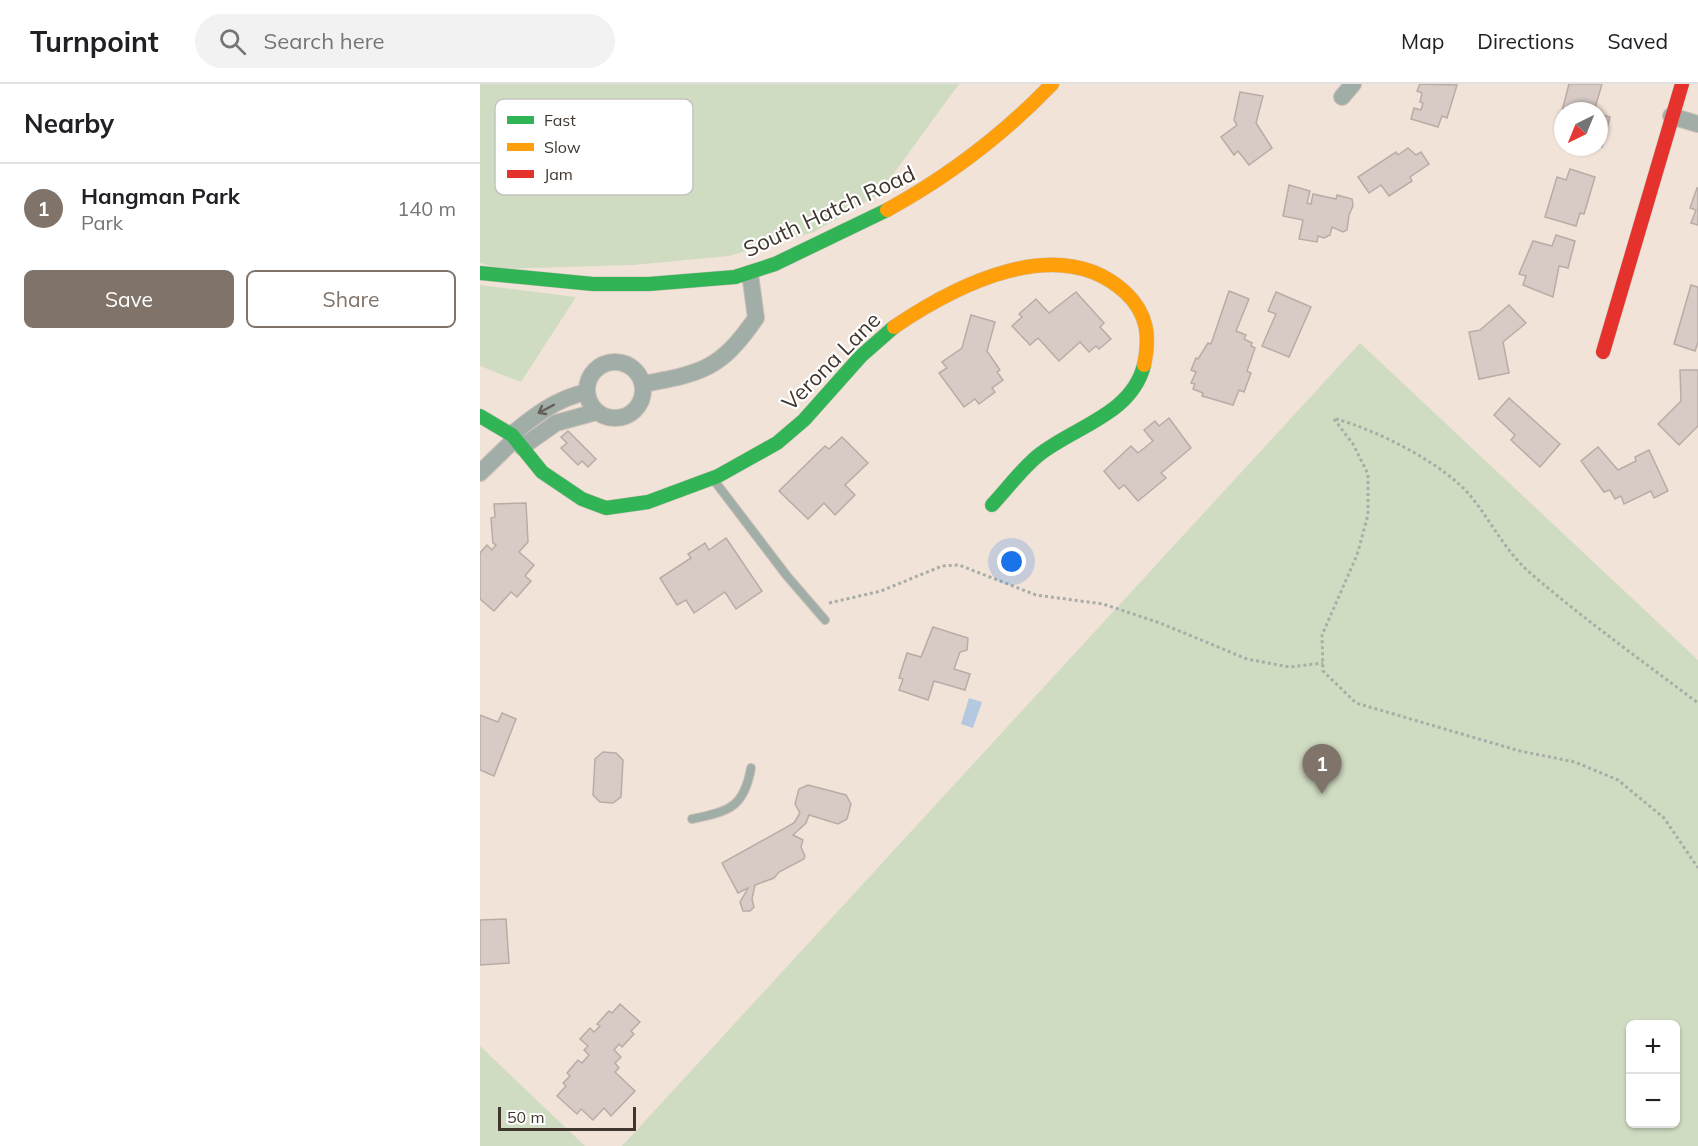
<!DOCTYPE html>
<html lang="en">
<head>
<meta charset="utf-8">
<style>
  :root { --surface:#fff; --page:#f2f2f2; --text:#202124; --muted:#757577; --line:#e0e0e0; --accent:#7f736a }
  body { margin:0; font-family:Mulish,sans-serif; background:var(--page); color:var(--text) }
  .controls { position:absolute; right:18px; bottom:18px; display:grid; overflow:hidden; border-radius:9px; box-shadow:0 2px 4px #0004 }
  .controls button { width:54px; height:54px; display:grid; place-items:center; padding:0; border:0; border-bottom:2px solid var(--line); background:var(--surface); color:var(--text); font:30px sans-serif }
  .compass { position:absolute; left:1074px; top:18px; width:54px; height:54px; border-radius:50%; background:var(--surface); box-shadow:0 2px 4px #0004; rotate:223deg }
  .scale { position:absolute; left:18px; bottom:15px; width:138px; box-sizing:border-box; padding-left:6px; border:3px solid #41362e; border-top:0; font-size:16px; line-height:21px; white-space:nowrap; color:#41362e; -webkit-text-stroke:4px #fff; paint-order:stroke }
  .you { position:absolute; left:532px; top:478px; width:21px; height:21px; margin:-15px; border:4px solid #fff; border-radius:50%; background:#1a73e8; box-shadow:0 0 0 9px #1a73e833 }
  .badge { display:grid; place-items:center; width:39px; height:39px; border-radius:50%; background:var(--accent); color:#fff; font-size:20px; font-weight:700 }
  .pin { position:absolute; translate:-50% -50px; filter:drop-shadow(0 2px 3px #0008) }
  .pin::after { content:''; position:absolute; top:32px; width:21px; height:18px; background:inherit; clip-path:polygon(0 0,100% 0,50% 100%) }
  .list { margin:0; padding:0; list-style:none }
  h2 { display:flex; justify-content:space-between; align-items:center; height:78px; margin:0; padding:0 24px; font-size:26px }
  h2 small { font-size:20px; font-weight:400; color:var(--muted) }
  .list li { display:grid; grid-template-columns:39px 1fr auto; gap:18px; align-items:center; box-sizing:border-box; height:90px; padding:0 24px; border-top:2px solid var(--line) }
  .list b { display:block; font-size:22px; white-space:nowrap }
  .list p { margin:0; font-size:20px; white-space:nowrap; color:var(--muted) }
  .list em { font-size:20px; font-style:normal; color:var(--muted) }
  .actions { display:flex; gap:12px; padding:18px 24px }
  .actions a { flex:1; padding:14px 0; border:2px solid var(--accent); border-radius:9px; text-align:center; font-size:21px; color:var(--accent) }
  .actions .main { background:var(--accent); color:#fff }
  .icon { flex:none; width:33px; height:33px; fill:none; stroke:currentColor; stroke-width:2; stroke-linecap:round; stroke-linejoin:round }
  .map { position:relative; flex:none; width:1218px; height:1062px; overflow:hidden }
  header { display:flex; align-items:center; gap:36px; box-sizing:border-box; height:84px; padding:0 30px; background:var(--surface); border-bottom:2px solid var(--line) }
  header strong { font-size:28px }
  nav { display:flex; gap:33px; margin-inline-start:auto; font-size:21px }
  .search { width:420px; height:54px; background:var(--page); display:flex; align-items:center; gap:15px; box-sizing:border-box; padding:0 21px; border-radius:33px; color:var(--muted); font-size:22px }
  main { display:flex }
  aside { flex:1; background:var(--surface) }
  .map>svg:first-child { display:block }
  .green { fill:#d0dcc2; fill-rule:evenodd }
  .water { fill:#b4c8df }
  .building { fill:#d8cbc5; stroke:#b9aca6; stroke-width:1.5 }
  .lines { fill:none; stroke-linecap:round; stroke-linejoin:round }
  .lane-casing { stroke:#ccc1b8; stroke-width:10 }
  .street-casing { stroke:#ccc1b8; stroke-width:18 }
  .fast-casing { stroke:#ccc1b8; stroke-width:15 }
  .slow-casing { stroke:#ccc1b8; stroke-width:15 }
  .jam-casing { stroke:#ccc1b8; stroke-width:15 }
  .path { stroke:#a9ada7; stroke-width:3; stroke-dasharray:3 3; stroke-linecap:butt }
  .lane { stroke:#a1ada7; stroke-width:8 }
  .street { stroke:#a1ada7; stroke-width:16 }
  .fast { stroke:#30b455; stroke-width:14 }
  .slow { stroke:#ff9f0a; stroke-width:14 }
  .jam { stroke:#e5322d; stroke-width:14 }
  .oneway { stroke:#636058 }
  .labels { text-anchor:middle; stroke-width:4.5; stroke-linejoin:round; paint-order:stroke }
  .street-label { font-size:22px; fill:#41362e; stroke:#fff }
  .key { fill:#fff; stroke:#c6c3c0; stroke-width:1.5 }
  .key-label { font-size:16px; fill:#41362e }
</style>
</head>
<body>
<header>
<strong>Turnpoint</strong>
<div class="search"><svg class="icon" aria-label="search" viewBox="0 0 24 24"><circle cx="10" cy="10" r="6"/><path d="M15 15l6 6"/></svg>Search here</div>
<nav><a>Map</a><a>Directions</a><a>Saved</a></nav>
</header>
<main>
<aside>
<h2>Nearby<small></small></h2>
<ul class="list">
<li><span class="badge">1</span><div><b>Hangman Park</b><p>Park</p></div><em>140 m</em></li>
</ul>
<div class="actions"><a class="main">Save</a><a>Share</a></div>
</aside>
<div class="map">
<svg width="1218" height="1062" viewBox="0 0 1218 1062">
  <rect width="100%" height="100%" fill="#f2e3d8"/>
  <!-- green -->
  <g class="green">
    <polygon points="0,0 479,0 398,111 334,148 249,172 153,181 22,185 0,179"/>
    <polygon points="0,201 96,213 41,298 0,282"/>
    <path d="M880,259L1218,576V1062H142ZM1150,940H1196V1040H1150Z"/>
    <polygon points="0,962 105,1062 0,1062"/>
  </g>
  <!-- water -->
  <polygon class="water" points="489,614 502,618 493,644 481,640"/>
  <!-- building -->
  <g class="building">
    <polygon points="940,0 977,1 967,34 962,32 958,43 931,35 934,24 941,26 943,19 940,18 942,9 937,7"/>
    <polygon points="1089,0 1122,0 1114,27 1083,27 1083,36 1080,35"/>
    <polygon points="760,8 783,12 776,39 792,64 769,81 758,67 754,71 741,53 757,41 754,36"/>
    <polygon points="1119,30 1130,33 1122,63 1119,62"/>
    <polygon points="928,64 936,71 941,68 949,80 930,93 932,97 909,112 901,101 889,109 878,93 916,68 918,71"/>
    <polygon points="1090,85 1115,93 1104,130 1100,129 1096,142 1065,133 1077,93 1086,96"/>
    <polygon points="809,101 830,107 827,119 831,120 833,110 856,115 857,111 872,115 873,122 869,131 867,146 863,148 852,143 850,151 844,154 838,152 837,158 819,155 823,136 803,132"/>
    <polygon points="1217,104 1218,104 1218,141 1211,139 1216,126 1210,124"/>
    <polygon points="1076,151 1095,157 1088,184 1079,182 1073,213 1043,201 1046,192 1039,190 1053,157 1072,162"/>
    <polygon points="1211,201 1218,203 1218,258 1215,267 1194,260"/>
    <polygon points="749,207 769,215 756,247 766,251 764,255 772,259 771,262 775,264 767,287 771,289 764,308 759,306 753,321 722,312 723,309 713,305 715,300 711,299 716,288 711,286 716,274 718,275 728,259 731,260"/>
    <polygon points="596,208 624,239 620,243 631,255 619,265 616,262 609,268 600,258 579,277 558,254 550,261 532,242 542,233 539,230 556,215 569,229"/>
    <polygon points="796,208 831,223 809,273 782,262 796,230 788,227"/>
    <polygon points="1029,221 1046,239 1023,258 1029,289 999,295 989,248 1000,246"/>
    <polygon points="491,231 515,238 507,267 520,286 517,288 523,296 512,304 515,308 499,320 495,315 484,323 459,289 467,284 462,278 482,264"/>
    <polygon points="1200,286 1218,286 1218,342 1199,361 1178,340 1201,317"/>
    <polygon points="1029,314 1080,360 1060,383 1031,356 1035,351 1014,331"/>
    <polygon points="689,334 711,364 681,389 686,394 658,417 644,401 639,405 624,387 651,362 658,369 673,357 664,346 675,337 679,342"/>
    <polygon points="88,347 116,375 108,383 102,377 98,381 81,364 87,359 81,353"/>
    <polygon points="362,353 388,379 365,401 375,411 355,431 344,419 328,435 299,407 345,362 349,365"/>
    <polygon points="1118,363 1138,386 1156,377 1155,373 1169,366 1188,407 1174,414 1171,407 1144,420 1141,412 1135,415 1130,406 1124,408 1101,377"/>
    <polygon points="46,419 48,458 39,468 54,481 45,492 51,497 37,513 31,508 14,527 0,515 0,469 7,461 12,466 16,461 13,459 11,434 15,433 14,420"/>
    <polygon points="246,454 282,507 256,525 245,508 214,529 206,516 197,521 180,494 211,474 208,470 225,459 229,466"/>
    <polygon points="453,543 488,554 487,566 480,568 474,585 490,590 485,606 454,597 448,616 419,606 423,595 419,594 427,569 441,573"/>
    <polygon points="22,629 36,635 14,692 0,686 0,631 18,638"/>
    <polygon points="123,668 136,669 143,676 141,713 133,719 120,718 113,711 115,675"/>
    <polygon points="328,701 366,711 371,720 367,735 358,740 329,731 326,739 313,751 323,756 321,763 325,772 324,775 299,788 294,794 275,801 272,815 274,823 270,827 263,827 260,818 268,804 258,809 242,779 314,739 320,729 315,720 319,705"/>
    <polygon points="26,835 29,879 0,881 0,836"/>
    <polygon points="140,920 160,938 151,947 154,950 142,963 139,960 134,966 141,973 135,979 139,984 135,988 155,1007 131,1032 124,1024 113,1036 101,1025 97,1030 77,1012 86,1002 83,999 90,992 87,989 98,976 102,979 109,971 104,966 108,962 100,955 110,944 114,948 120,942 117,940 129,927 132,929"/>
  </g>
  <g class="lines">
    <!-- lane casing -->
    <g class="lane-casing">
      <g id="lane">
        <polyline points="233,395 307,492 345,536"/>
        <path d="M212,735C249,727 264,724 271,684"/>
      </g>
    </g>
    <!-- street casing -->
    <g class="street-casing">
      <g id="street">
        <polyline points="862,13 873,0"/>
        <polyline points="1191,32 1218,40"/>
        <circle cx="135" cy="306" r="28"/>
        <path d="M163,300C222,289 240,286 276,234L270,190"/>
        <path d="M31,351C54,332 77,314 107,308"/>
        <polyline points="42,363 76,339 116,328"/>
        <polyline points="0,389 36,354"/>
      </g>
    </g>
    <!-- fast casing -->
    <g class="fast-casing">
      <g id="fast">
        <polyline points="0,189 113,200 169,200 255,193 295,180 407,126"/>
        <polyline points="0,332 32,351 62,388 102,415 126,424 168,418 238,392 297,359 324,336 381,272 414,243"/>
        <path d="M512,421C528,404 542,384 560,370C596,342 652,330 664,281"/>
      </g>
    </g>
    <!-- slow casing -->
    <g class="slow-casing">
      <g id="slow">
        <path d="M407,126C469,92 523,51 572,0"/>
        <path d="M414,243C476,201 580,147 646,209C668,230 670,253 664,281"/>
      </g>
    </g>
    <!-- jam casing -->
    <g class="jam-casing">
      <polyline id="jam" points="1123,268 1202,0"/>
    </g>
    <!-- path -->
    <g class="path">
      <polyline points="854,335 873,360 888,390 888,431 877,471 842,551 843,587 876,619 1040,667 1095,678 1138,696 1184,734 1218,784"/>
      <path d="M856,335C897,346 967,381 993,415C1012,439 1025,466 1048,487C1102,534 1161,576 1218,619"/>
      <polyline points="349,519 401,507 462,482 479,481 556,511 623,520 680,539 767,575 809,583 843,579"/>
    </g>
    <!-- lane -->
    <use href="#lane" class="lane"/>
    <!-- street -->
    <use href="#street" class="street"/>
    <!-- fast -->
    <use href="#fast" class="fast"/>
    <!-- slow -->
    <use href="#slow" class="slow"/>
    <!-- jam -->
    <use href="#jam" class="jam"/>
  </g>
  <!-- one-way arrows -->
  <defs><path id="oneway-shaft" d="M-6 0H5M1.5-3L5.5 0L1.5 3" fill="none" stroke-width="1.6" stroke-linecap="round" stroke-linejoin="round" transform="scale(1.5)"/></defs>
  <use class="oneway" href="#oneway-shaft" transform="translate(66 325) rotate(152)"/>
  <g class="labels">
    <!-- street labels -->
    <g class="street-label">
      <text transform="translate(349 127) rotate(-25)" y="8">South Hatch Road</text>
      <text transform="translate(351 277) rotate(-45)" y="8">Verona Lane</text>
    </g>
  </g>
  <!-- legend -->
  <rect x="15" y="15" width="198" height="96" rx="9" class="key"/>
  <rect x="27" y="32" width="27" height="8" fill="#30b455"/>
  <rect x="27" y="59" width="27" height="8" fill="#ff9f0a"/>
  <rect x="27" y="86" width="27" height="8" fill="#e5322d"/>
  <g class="key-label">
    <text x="64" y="42">Fast</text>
    <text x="64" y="69">Slow</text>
    <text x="64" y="96">Jam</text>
  </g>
</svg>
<div class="controls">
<button>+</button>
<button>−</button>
</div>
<svg class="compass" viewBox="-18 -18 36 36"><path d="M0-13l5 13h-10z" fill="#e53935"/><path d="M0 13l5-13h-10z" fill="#757577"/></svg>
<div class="scale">50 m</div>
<div class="you"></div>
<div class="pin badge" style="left:842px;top:710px">1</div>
</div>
</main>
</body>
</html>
